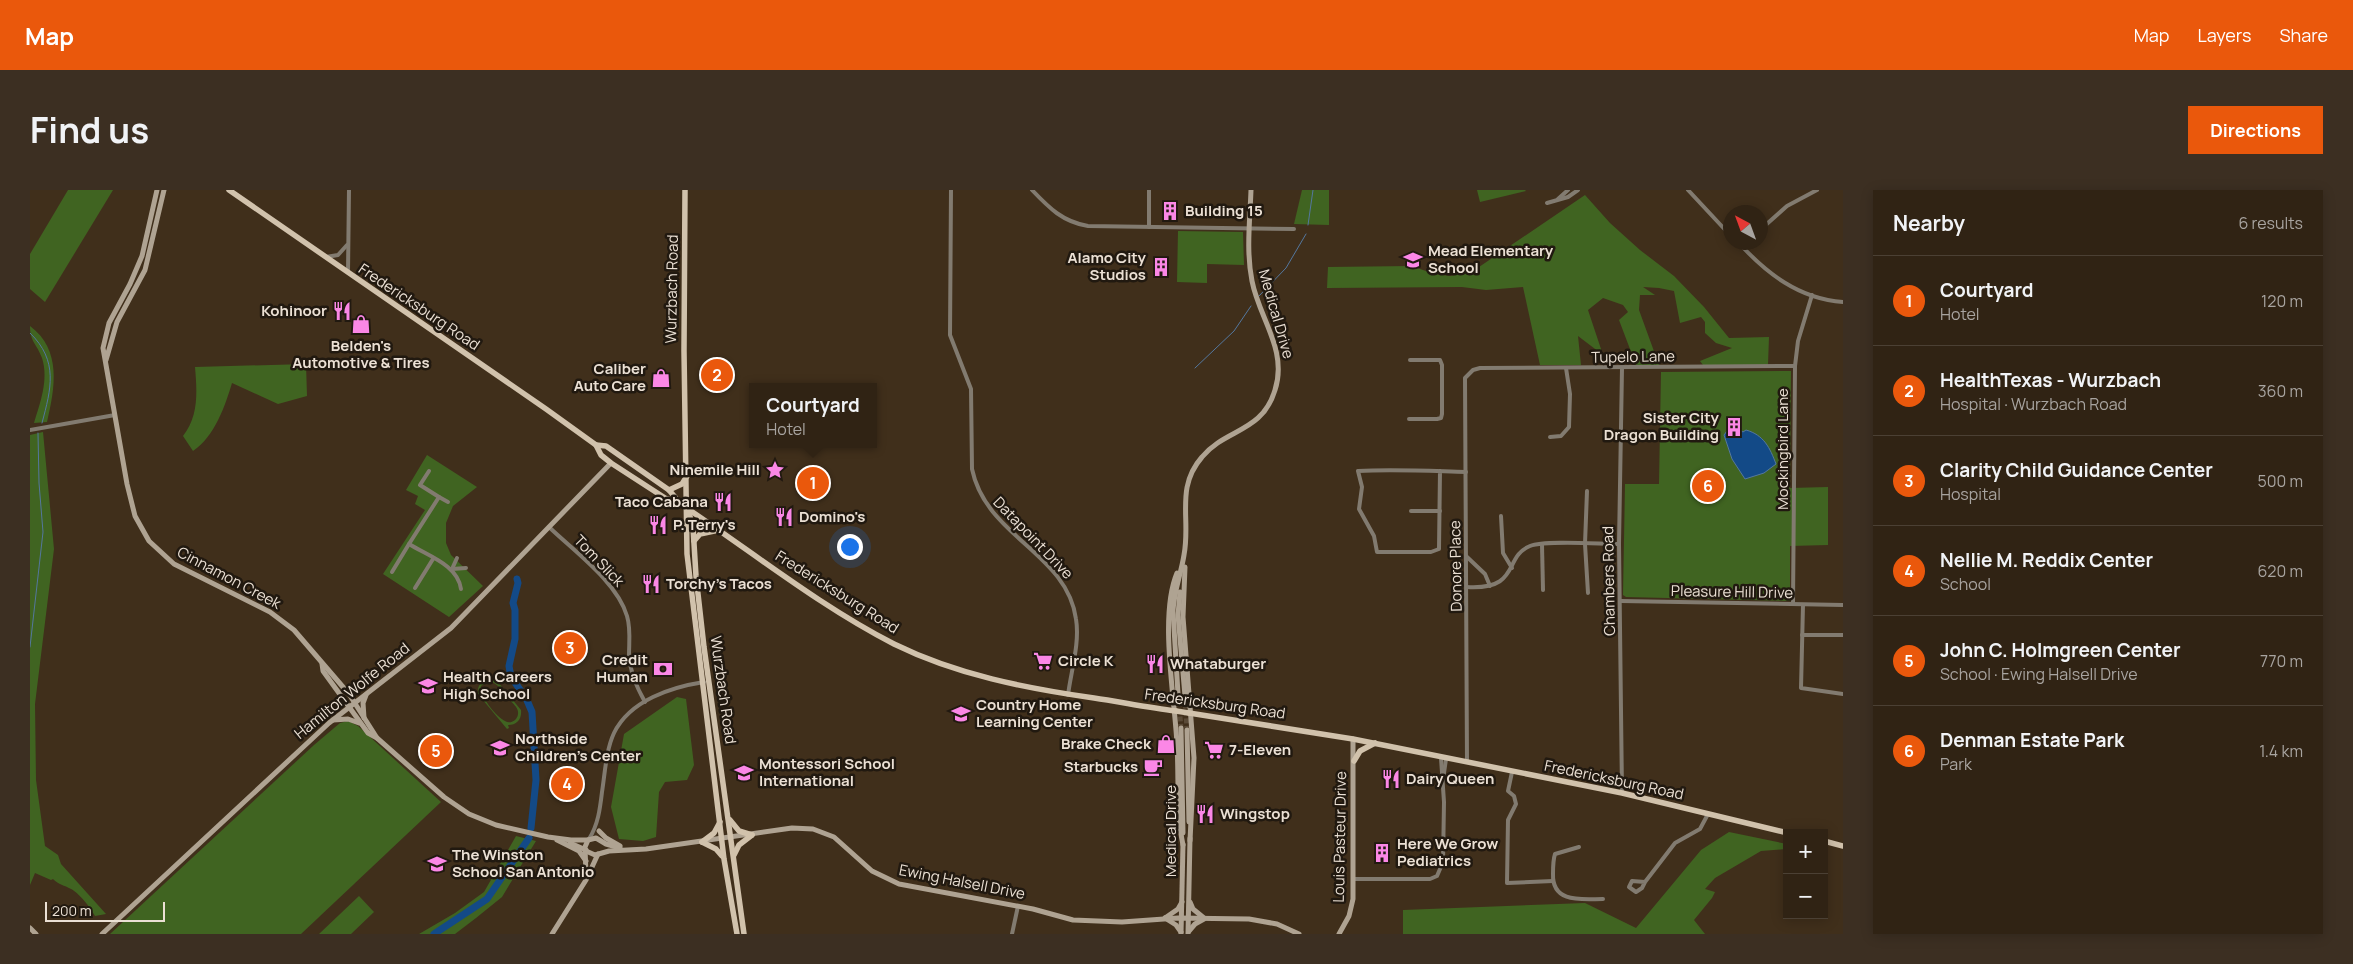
<!DOCTYPE html>
<html lang="en">
<head>
<meta charset="utf-8">
<style>
  :root { --surface:#302314; --page:#3c2f22; --text:#f1f3f6; --muted:#a8a4a0; --line:#4b4034; --accent:#ea580c }
  body { margin:0; font-family:Manrope,sans-serif; background:var(--page); color:var(--text) }
  .controls { position:absolute; right:15px; bottom:15px; display:grid; overflow:hidden; border-radius:0px; box-shadow:0 2px 12px #0003 }
  .controls button { width:45px; height:45px; display:grid; place-items:center; padding:0; border:0; border-bottom:1px solid var(--line); background:var(--surface); color:var(--text); font:25px sans-serif }
  .compass { position:absolute; left:1693px; top:15px; width:45px; height:45px; border-radius:50%; background:var(--surface); box-shadow:0 2px 12px #0003; rotate:319deg }
  .scale { position:absolute; left:15px; bottom:12px; width:120px; box-sizing:border-box; padding-left:5px; border:2px solid #ebe0d4; border-top:0; font-size:14px; line-height:18px; white-space:nowrap; color:#ebe0d4; -webkit-text-stroke:4px #211910; paint-order:stroke }
  .you { position:absolute; left:819px; top:356px; width:18px; height:18px; margin:-12px; border:4px solid #fff; border-radius:50%; background:#1a73e8; box-shadow:0 0 0 8px #1a73e833 }
  .badge { display:grid; place-items:center; width:32px; height:32px; border-radius:50%; background:var(--accent); color:#fff; font-size:16px; font-weight:700 }
  .pin { position:absolute; translate:-50% -50%; border:2px solid #fff; box-shadow:0 1px 5px #0006 }
  .popup { position:absolute; left:719px; top:193px; width:128px; height:65px; box-sizing:border-box; display:grid; place-content:center; border-radius:0px; background:var(--surface); filter:drop-shadow(0 1px 4px #0005); font-size:16px; white-space:nowrap; color:var(--muted) }
  .popup b { font-size:19px; color:var(--text) }
  .popup::after { content:''; position:absolute; left:50%; top:100%; margin-left:-10px; border:10px solid transparent; border-top-color:var(--surface) }
  .list { margin:0; padding:0; list-style:none }
  h2 { display:flex; justify-content:space-between; align-items:center; height:65px; margin:0; padding:0 20px; font-size:21px }
  h2 small { font-size:16px; font-weight:400; color:var(--muted) }
  .list li { display:grid; grid-template-columns:32px 1fr auto; gap:15px; align-items:center; box-sizing:border-box; height:90px; padding:0 20px; border-top:1px solid var(--line) }
  .list b { display:block; font-size:19px; white-space:nowrap }
  .list p { margin:0; font-size:16px; white-space:nowrap; color:var(--muted) }
  .list em { font-size:16px; font-style:normal; color:var(--muted) }
  .map { position:relative; flex:none; width:1813px; height:744px; overflow:hidden; border-radius:0px }
  header { display:flex; align-items:center; gap:30px; box-sizing:border-box; height:70px; padding:0 25px; background:var(--accent); color:#fff }
  header strong { font-size:24px }
  nav { display:flex; gap:28px; margin-inline-start:auto; font-size:18px }
  .intro { display:flex; align-items:center; justify-content:space-between; box-sizing:border-box; height:120px; padding:0 30px }
  h1 { margin:0; font-size:35px }
  .button { padding:12px 22px; border-radius:0px; background:var(--accent); color:#fff; font-size:18px; font-weight:700 }
  main { display:flex; gap:30px; padding:0 30px }
  aside { flex:1; background:var(--surface); border-radius:0px; box-shadow:0 2px 12px #0003 }
  .map>svg:first-child { display:block }
  .green { fill:#406421; fill-rule:evenodd }
  .water { fill:#134a87; stroke:#54779e }
  .lines { fill:none; stroke-linecap:round; stroke-linejoin:round }
  .stream { stroke:#54779e; stroke-width:1 }
  .river { stroke:#134a87; stroke-width:7 }
  .secondary-tunnel { stroke:#5a4a37; stroke-width:5; stroke-dasharray:5 2.5; stroke-linecap:butt }
  .street { stroke:#827b70; stroke-width:4 }
  .secondary { stroke:#afa392; stroke-width:5 }
  .primary { stroke:#d1c2ac; stroke-width:5.5 }
  .primary-bridge { stroke:#d1c2ac; stroke-width:5.5 }
  .labels { text-anchor:middle; stroke-width:5; stroke-linejoin:round; paint-order:stroke }
  .poi-label { font-size:15px; font-weight:bold; fill:#ebe0d4; stroke:#211910; text-anchor:start }
  .street-label { font-size:15px; fill:#ebe0d4; stroke:#211910 }
</style>
</head>
<body>
<header>
<strong>Map</strong>
<nav><a>Map</a><a>Layers</a><a>Share</a></nav>
</header>
<div class="intro"><h1>Find us</h1><a class="button">Directions</a></div>
<main>
<div class="map">
<svg width="1813" height="744" viewBox="0 0 1813 744">
  <rect width="100%" height="100%" fill="#402f1b"/>
  <!-- green -->
  <g class="green">
    <polygon points="38,0 83,0 15,112 0,99 0,64"/>
    <polygon points="1272,0 1299,0 1299,35 1264,34"/>
    <polygon points="1447,0 1495,0 1496,1 1450,12"/>
    <polygon points="1555,5 1580,33 1610,60 1644,86 1674,117 1699,148 1739,147 1738,175 1673,175 1670,171 1702,158 1686,153 1675,143 1675,132 1671,127 1650,133 1644,101 1629,98 1613,97 1625,105 1610,105 1609,120 1629,175 1606,175 1589,130 1598,122 1593,115 1573,108 1558,120 1573,165 1548,146 1551,175 1510,175 1493,97 1456,100 1432,97 1297,98 1298,77 1381,76 1405,84 1421,86 1449,77"/>
    <polygon points="1148,41 1213,42 1214,75 1177,74 1177,93 1147,92"/>
    <path d="M0,136C32,160 25,198 17,232L4,233C10,213 19,190 12,168C7,154 0,152 0,136Z"/>
    <path d="M276,174L277,206L248,214L202,193C195,216 185,246 163,261L153,246C169,226 167,201 165,177Z"/>
    <polygon points="1761,181 1760,298 1798,297 1798,355 1760,356 1760,411 1596,407 1593,405 1595,294 1629,294 1631,182"/>
    <path d="M13,242L24,359L5,514L6,590L15,656L28,665L31,674L76,724L65,726C61,718 49,703 41,699C34,695 29,695 23,689L21,690L5,683L0,695V245Z"/>
    <polygon points="397,265 447,297 423,316 416,333 416,353 421,365 453,396 419,427 353,384 395,320 385,314 388,306 376,300"/>
    <path d="M462,489L468,492L491,520C492,529 487,535 478,535L479,538L477,539L448,504C447,495 452,489 462,489ZM459,491C468,493 473,502 479,509C482,513 488,517 488,522C489,529 481,535 475,531C466,527 449,505 451,496Z"/>
    <polygon points="647,507 656,509 664,575 657,590 635,592 629,602 626,647 613,651 589,649 581,617 594,544"/>
    <polygon points="318,531 328,536 411,612 271,744 80,744 284,555 310,533"/>
    <polygon points="1699,642 1757,654 1756,659 1731,661 1685,688 1675,699 1685,702 1682,708 1664,730 1675,744 1373,744 1373,720 1555,713 1606,738 1671,660"/>
    <polygon points="486,646 506,651 472,707 446,728 425,744 389,744 425,723 454,702"/>
    <polygon points="329,706 344,722 321,744 289,744"/>
  </g>
  <!-- water -->
  <path class="water" d="M1708,239L1713,242L1716,240C1734,245 1740,258 1746,274L1734,283L1715,289L1702,269L1694,245L1697,241Z"/>
  <g class="lines">
    <!-- stream -->
    <g class="stream">
      <polyline points="1278,35 1283,0"/>
      <polyline points="1229,106 1256,78 1276,44"/>
      <path d="M0,143C29,171 21,199 12,233"/>
      <polyline points="1165,178 1204,141 1221,116"/>
      <polyline points="0,457 13,342 9,293 8,243"/>
    </g>
    <!-- river -->
    <g class="river">
      <polyline points="487,389 488,393 483,413 485,420 485,449 479,476 481,487 496,508 502,522 506,590 501,638"/>
      <polyline points="404,744 457,709 499,648"/>
    </g>
    <!-- secondary-tunnel -->
    <g class="secondary-tunnel">
      <polyline points="1148,504 1151,538"/>
      <polyline points="1155,506 1157,540"/>
    </g>
    <!-- street -->
    <g class="street">
      <path d="M921,0L920,145L941,199L942,279C956,347 1037,363 1046,429C1050,453 1041,481 1038,505"/>
      <path d="M1002,0C1019,18 1033,32 1058,36L1264,39"/>
      <polyline points="1658,0 1700,45"/>
      <polyline points="1528,9 1538,0"/>
      <polyline points="1517,13 1538,7 1548,0"/>
      <polyline points="1119,37 1119,0"/>
      <polyline points="1730,40 1757,16 1787,0"/>
      <path d="M1708,52C1736,83 1769,109 1813,112"/>
      <polyline points="296,67 308,65 317,55"/>
      <polyline points="318,82 319,0"/>
      <polyline points="1379,229 1407,229 1411,228 1412,224 1412,175 1410,170 1380,170"/>
      <polyline points="0,240 85,225"/>
      <polyline points="1520,247 1531,246 1539,237 1540,204 1536,178"/>
      <path d="M1410,281L1409,359L1401,362H1347L1344,346L1329,319L1332,297L1328,281C1364,279 1400,281 1436,282"/>
      <polyline points="1557,301 1555,354 1558,403"/>
      <polyline points="409,307 418,312"/>
      <polyline points="1381,321 1410,321"/>
      <polyline points="1471,326 1473,363 1482,378"/>
      <path d="M519,337C545,362 587,392 597,426C601,439 599,452 599,465C600,482 607,498 615,512"/>
      <polyline points="379,354 409,307 390,295 399,281"/>
      <polyline points="1512,355 1513,400"/>
      <polyline points="1436,366 1455,384 1460,396"/>
      <polyline points="422,379 436,378"/>
      <polyline points="422,379 427,368"/>
      <path d="M362,382L379,354C398,366 428,375 431,399"/>
      <path d="M1437,397C1491,400 1473,367 1500,356C1515,350 1569,354 1589,354"/>
      <polyline points="385,398 403,369"/>
      <polyline points="1591,411 1813,415"/>
      <polyline points="1763,414 1765,176 1768,151 1782,105"/>
      <polyline points="1773,415 1771,498 1813,504"/>
      <polyline points="1772,445 1813,445"/>
      <polyline points="1437,572 1435,188 1443,180 1450,178 1765,176"/>
      <polyline points="1482,582 1478,601 1484,606 1486,614 1478,630 1477,693 1523,691"/>
      <polyline points="1413,590 1416,569"/>
      <polyline points="1592,603 1589,354 1592,178"/>
      <path d="M559,649C568,635 570,619 572,602C575,583 576,560 584,543C600,510 642,497 674,492"/>
      <path d="M1549,657L1525,664C1523,670 1523,677 1523,684C1522,714 1553,709 1573,709"/>
      <polyline points="1324,689 1400,689 1407,686 1413,672 1414,612 1411,568"/>
      <polyline points="1615,692 1612,698 1606,702 1599,697 1602,691 1615,692 1645,653 1670,639 1678,624"/>
      <polyline points="982,744 988,716"/>
    </g>
    <!-- secondary -->
    <g class="secondary">
      <polyline points="127,0 112,66 100,94 79,133 73,158 97,294 105,326 119,351 144,374 240,422 264,440 319,504 347,548"/>
      <polyline points="76,170 87,132 115,80 134,0"/>
      <polyline points="1155,377 1153,427 1164,568 1160,651"/>
      <path d="M1147,383C1129,426 1145,508 1147,555C1149,589 1146,622 1153,655"/>
      <polyline points="1150,402 1148,425 1155,506"/>
      <polyline points="292,474 293,481 338,543 347,548 414,607 439,624 466,635 518,647 541,650 558,650"/>
      <path d="M1148,504L1143,421C1144,401 1151,384 1154,365C1161,329 1145,298 1172,267C1196,238 1232,243 1245,200C1258,160 1229,128 1222,91C1216,61 1220,30 1221,0"/>
      <polyline points="334,528 333,513 336,505"/>
      <polyline points="303,530 318,529 329,533"/>
      <polyline points="1151,538 1153,643"/>
      <polyline points="1157,540 1159,632"/>
      <polyline points="569,641 576,648 590,656"/>
      <polyline points="527,650 549,661 556,671"/>
      <polyline points="540,653 556,660"/>
      <polyline points="556,661 565,665 579,661 616,659 762,638 783,639 804,647 842,681 869,694 1003,719 1043,730 1092,732 1148,728 1219,729 1247,734 1269,744"/>
      <polyline points="556,685 555,657 558,650 566,648 576,654 590,658"/>
      <polyline points="1160,712 1163,719 1174,728"/>
      <polyline points="1135,728 1148,719 1152,712"/>
      <polyline points="1135,728 1146,735 1151,742"/>
      <polyline points="0,738 6,744"/>
      <polyline points="1159,741 1165,734 1174,729"/>
      <polyline points="72,744 299,533 421,438 581,273"/>
      <polyline points="522,744 556,690 568,664"/>
      <polyline points="1151,744 1153,654"/>
      <polyline points="1158,744 1160,648"/>
      <polyline points="1309,744 1319,726 1323,709 1323,549"/>
    </g>
    <!-- primary -->
    <g class="primary">
      <path d="M199,0L516,219L566,255L571,265L581,273L635,308L649,313C720,360 788,415 864,454C927,485 995,498 1064,508C1091,512 1119,518 1146,521"/>
      <polyline points="655,0 654,161 657,364 694,669 707,744"/>
      <polyline points="566,255 576,256 639,300 649,312"/>
      <polyline points="639,300 652,294 657,286"/>
      <polyline points="659,323 663,337 666,386 674,457 714,744"/>
      <polyline points="664,351 670,344 689,340"/>
      <polyline points="1159,523 1323,549 1592,603 1758,643"/>
      <polyline points="1324,571 1330,561 1345,553"/>
      <polyline points="700,630 709,641 722,645"/>
      <polyline points="1794,651 1813,656"/>
      <polyline points="672,652 684,643 690,632"/>
      <polyline points="672,652 686,659 692,666"/>
      <polyline points="704,665 709,655 722,645"/>
    </g>
    <!-- primary-bridge -->
    <polyline class="primary-bridge" points="1146,521 1159,523"/>
  </g>
  <!-- icons -->
  <defs>
    <g id="building-bare" transform="scale(1.5)"><path d="M-4-6H4V6H1V3H-1V6H-4ZM-2.5-4.3h1.7v1.8h-1.7ZM.8-4.3h1.7v1.8H.8ZM-2.5-1h1.7V.8h-1.7ZM.8-1h1.7V.8H.8Z" fill="#fb87e6" stroke="#211910" stroke-width="2.5" paint-order="stroke"/></g>
    <g id="school-bare" transform="scale(1.5)"><path d="M0-5L7-2L0 1L-7-2ZM-4 1L0 2.5L4 1V4Q0 6-4 4Z" fill="#fb87e6" stroke="#211910" stroke-width="2.5" paint-order="stroke"/></g>
    <g id="restaurant-bare" transform="scale(1.5)"><path d="M-5-6h1v4h1v-4h1v4h1v-4h1v5L-1.5 .5V6h-2V.5L-5-1ZM5-6V6H3V1.5H1.5Q1.5-4 5-6Z" fill="#fb87e6" stroke="#211910" stroke-width="2.5" paint-order="stroke"/></g>
    <g id="shop-bare" transform="scale(1.5)"><path d="M-5-2.5h2.3a2.7 3.5 0 0 1 5.4 0H5L5.5 6h-11ZM-1.5-2.5h3a1.5 2.3 0 0 0-3 0Z" fill="#fb87e6" stroke="#211910" stroke-width="2.5" paint-order="stroke"/></g>
    <g id="sight-bare" transform="scale(1.5)"><path d="M0-6L1.8-2.2L6-1.7L2.9 1.2L3.7 5.4L0 3.3L-3.7 5.4L-2.9 1.2L-6-1.7L-1.8-2.2Z" fill="#fb87e6" stroke="#211910" stroke-width="2.5" paint-order="stroke"/></g>
    <g id="supermarket-bare" transform="scale(1.5)"><path d="M-6-5.5h2.5l.6 2H6L4.5 2H-2.5L-4.4-4H-6ZM-1.5 3.2a1.3 1.3 0 1 0 .1 0ZM3 3.2a1.3 1.3 0 1 0 .1 0Z" fill="#fb87e6" stroke="#211910" stroke-width="2.5" paint-order="stroke"/></g>
    <g id="bank-bare" transform="scale(1.5)"><path d="M-6-4H6V4H-6ZM0-2.3a2.3 2.3 0 1 0 0 4.6a2.3 2.3 0 1 0 0-4.6Z" fill="#fb87e6" stroke="#211910" stroke-width="2.5" paint-order="stroke"/></g>
    <g id="cafe-bare" transform="scale(1.5)"><path d="M-5.5-4.5H6V0H3Q3 3.5 0 3.5H-2.5Q-5.5 3.5-5.5 0ZM3-3.2v2h1.7v-2ZM-6 4.5H4V6H-6Z" fill="#fb87e6" stroke="#211910" stroke-width="2.5" paint-order="stroke"/></g>
  </defs>
  <g fill-rule="evenodd">
    <use href="#building-bare" x="1140" y="21"/>
    <use href="#school-bare" x="1383" y="70"/>
    <use href="#building-bare" x="1131" y="77"/>
    <use href="#restaurant-bare" x="312" y="121"/>
    <use href="#shop-bare" x="331" y="134"/>
    <use href="#shop-bare" x="631" y="188"/>
    <use href="#building-bare" x="1704" y="237"/>
    <use href="#sight-bare" x="745" y="280"/>
    <use href="#restaurant-bare" x="693" y="312"/>
    <use href="#restaurant-bare" x="754" y="327"/>
    <use href="#restaurant-bare" x="628" y="335"/>
    <use href="#restaurant-bare" x="621" y="394"/>
    <use href="#supermarket-bare" x="1013" y="471"/>
    <use href="#restaurant-bare" x="1125" y="474"/>
    <use href="#bank-bare" x="633" y="479"/>
    <use href="#school-bare" x="398" y="496"/>
    <use href="#school-bare" x="931" y="524"/>
    <use href="#shop-bare" x="1136" y="554"/>
    <use href="#school-bare" x="470" y="558"/>
    <use href="#supermarket-bare" x="1184" y="560"/>
    <use href="#cafe-bare" x="1123" y="577"/>
    <use href="#school-bare" x="714" y="583"/>
    <use href="#restaurant-bare" x="1361" y="589"/>
    <use href="#restaurant-bare" x="1175" y="624"/>
    <use href="#building-bare" x="1352" y="663"/>
    <use href="#school-bare" x="407" y="674"/>
  </g>
  <g class="labels">
    <!-- poi labels -->
    <g class="poi-label">
      <text x="1155" y="26">Building 15</text>
      <text x="1398" y="66">Mead Elementary<tspan x="1398" dy="17">School</tspan></text>
      <text x="1116" y="73" text-anchor="end">Alamo City<tspan x="1116" dy="17">Studios</tspan></text>
      <text x="297" y="126" text-anchor="end">Kohinoor</text>
      <text x="331" y="161" text-anchor="middle">Belden's<tspan x="331" dy="17">Automotive &amp; Tires</tspan></text>
      <text x="616" y="184" text-anchor="end">Caliber<tspan x="616" dy="17">Auto Care</tspan></text>
      <text x="1689" y="233" text-anchor="end">Sister City<tspan x="1689" dy="17">Dragon Building</tspan></text>
      <text x="730" y="285" text-anchor="end">Ninemile Hill</text>
      <text x="678" y="317" text-anchor="end">Taco Cabana</text>
      <text x="769" y="332">Domino's</text>
      <text x="643" y="340">P. Terry's</text>
      <text x="636" y="399">Torchy’s Tacos</text>
      <text x="618" y="475" text-anchor="end">Credit<tspan x="618" dy="17">Human</tspan></text>
      <text x="1028" y="476">Circle K</text>
      <text x="1140" y="479">Whataburger</text>
      <text x="413" y="492">Health Careers<tspan x="413" dy="17">High School</tspan></text>
      <text x="946" y="520">Country Home<tspan x="946" dy="17">Learning Center</tspan></text>
      <text x="485" y="554">Northside<tspan x="485" dy="17">Children's Center</tspan></text>
      <text x="1121" y="559" text-anchor="end">Brake Check</text>
      <text x="1199" y="565">7-Eleven</text>
      <text x="729" y="579">Montessori School<tspan x="729" dy="17">International</tspan></text>
      <text x="1108" y="582" text-anchor="end">Starbucks</text>
      <text x="1376" y="594">Dairy Queen</text>
      <text x="1190" y="629">Wingstop</text>
      <text x="1367" y="659">Here We Grow<tspan x="1367" dy="17">Pediatrics</tspan></text>
      <text x="422" y="670">The Winston<tspan x="422" dy="17">School San Antonio</tspan></text>
    </g>
    <!-- street labels -->
    <g class="street-label">
      <text transform="translate(642 99) rotate(-89)" y="5">Wurzbach Road</text>
      <text transform="translate(389 117) rotate(34)" y="5">Fredericksburg Road</text>
      <text transform="translate(1246 124) rotate(74)" y="5">Medical Drive</text>
      <text transform="translate(1603 167) rotate(-1)" y="5">Tupelo Lane</text>
      <text transform="translate(1753 259) rotate(-90)" y="5">Mockingbird Lane</text>
      <text transform="translate(1003 348) rotate(46)" y="5">Datapoint Drive</text>
      <text transform="translate(569 371) rotate(46)" y="5">Tom Slick</text>
      <text transform="translate(1426 376) rotate(-91)" y="5">Donore Place</text>
      <text transform="translate(199 388) rotate(28)" y="5">Cinnamon Creek</text>
      <text transform="translate(1579 391) rotate(-91)" y="5">Chambers Road</text>
      <text transform="translate(807 402) rotate(32)" y="5">Fredericksburg Road</text>
      <text transform="translate(1702 402) rotate(1)" y="5">Pleasure Hill Drive</text>
      <text transform="translate(693 500) rotate(82)" y="5">Wurzbach Road</text>
      <text transform="translate(322 501) rotate(-39)" y="5">Hamilton Wolfe Road</text>
      <text transform="translate(1185 514) rotate(8)" y="5">Fredericksburg Road</text>
      <text transform="translate(1584 590) rotate(12)" y="5">Fredericksburg Road</text>
      <text transform="translate(1141 641) rotate(-90)" y="5">Medical Drive</text>
      <text transform="translate(1310 647) rotate(-89)" y="5">Louis Pasteur Drive</text>
      <text transform="translate(932 692) rotate(11)" y="5">Ewing Halsell Drive</text>
    </g>
  </g>
</svg>
<div class="controls">
<button>+</button>
<button>−</button>
</div>
<svg class="compass" viewBox="-18 -18 36 36"><path d="M0-13l5 13h-10z" fill="#e53935"/><path d="M0 13l5-13h-10z" fill="#a8a4a0"/></svg>
<div class="scale">200 m</div>
<div class="you"></div>
<div class="pin badge" style="left:783px;top:293px">1</div>
<div class="popup"><b>Courtyard</b>Hotel</div>
<div class="pin badge" style="left:687px;top:185px">2</div>
<div class="pin badge" style="left:540px;top:458px">3</div>
<div class="pin badge" style="left:537px;top:594px">4</div>
<div class="pin badge" style="left:406px;top:561px">5</div>
<div class="pin badge" style="left:1678px;top:296px">6</div>
</div>
<aside>
<h2>Nearby<small>6 results</small></h2>
<ul class="list">
<li><span class="badge">1</span><div><b>Courtyard</b><p>Hotel</p></div><em>120 m</em></li>
<li><span class="badge">2</span><div><b>HealthTexas - Wurzbach</b><p>Hospital · Wurzbach Road</p></div><em>360 m</em></li>
<li><span class="badge">3</span><div><b>Clarity Child Guidance Center</b><p>Hospital</p></div><em>500 m</em></li>
<li><span class="badge">4</span><div><b>Nellie M. Reddix Center</b><p>School</p></div><em>620 m</em></li>
<li><span class="badge">5</span><div><b>John C. Holmgreen Center</b><p>School · Ewing Halsell Drive</p></div><em>770 m</em></li>
<li><span class="badge">6</span><div><b>Denman Estate Park</b><p>Park</p></div><em>1.4 km</em></li>
</ul>
</aside>
</main>
</body>
</html>
